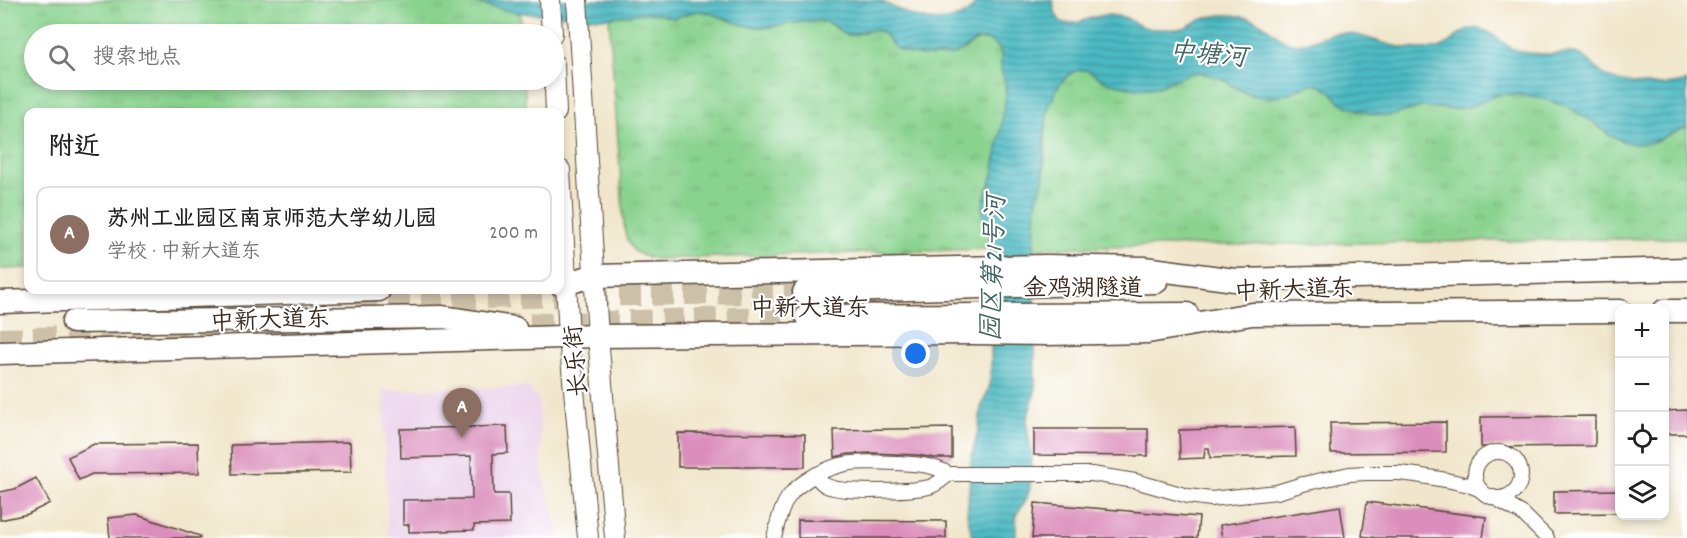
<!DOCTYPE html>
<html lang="zh">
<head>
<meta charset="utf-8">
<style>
  :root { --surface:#fff; --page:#f2f2f2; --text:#222; --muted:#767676; --line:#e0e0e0; --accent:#c8321e }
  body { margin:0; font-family:Dekko,"LXGW WenKai TC",sans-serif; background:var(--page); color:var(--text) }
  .controls { position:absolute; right:18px; bottom:18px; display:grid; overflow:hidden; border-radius:12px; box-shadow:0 3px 9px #0003 }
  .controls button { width:54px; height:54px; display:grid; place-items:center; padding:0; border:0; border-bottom:2px solid var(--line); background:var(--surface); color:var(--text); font:30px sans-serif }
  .you { position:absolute; left:916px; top:354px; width:21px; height:21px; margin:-15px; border:4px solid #fff; border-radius:50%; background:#1a73e8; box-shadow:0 0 0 9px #1a73e833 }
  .badge { display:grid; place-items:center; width:39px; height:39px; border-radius:50%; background:var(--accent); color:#fff; font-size:20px; font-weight:700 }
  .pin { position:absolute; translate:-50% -50px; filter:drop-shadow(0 2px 3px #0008) }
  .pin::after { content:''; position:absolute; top:32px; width:21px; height:18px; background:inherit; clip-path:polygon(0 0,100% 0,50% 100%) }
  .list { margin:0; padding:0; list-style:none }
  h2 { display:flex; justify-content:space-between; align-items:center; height:78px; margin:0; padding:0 24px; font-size:26px }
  h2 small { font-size:20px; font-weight:400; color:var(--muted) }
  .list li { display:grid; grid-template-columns:39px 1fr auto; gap:18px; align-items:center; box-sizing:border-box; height:96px; margin:0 12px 12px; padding:0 12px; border:2px solid var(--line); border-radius:12px }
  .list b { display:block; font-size:22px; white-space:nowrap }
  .list p { margin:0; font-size:20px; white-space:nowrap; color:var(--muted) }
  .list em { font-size:20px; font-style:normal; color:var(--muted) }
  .icon { flex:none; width:33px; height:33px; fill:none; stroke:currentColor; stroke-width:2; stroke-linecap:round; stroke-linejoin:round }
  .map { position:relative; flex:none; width:1687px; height:538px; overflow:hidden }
  .search { position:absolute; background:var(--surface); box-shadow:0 3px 9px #0003; left:24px; top:24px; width:540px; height:66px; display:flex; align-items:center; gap:15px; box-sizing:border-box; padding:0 21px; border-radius:33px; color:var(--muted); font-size:22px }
  .panel { position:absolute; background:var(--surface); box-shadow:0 3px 9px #0003; left:24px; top:108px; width:540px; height:186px; border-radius:12px }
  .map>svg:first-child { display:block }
  .built { fill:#ebd1eb }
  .park { fill:url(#park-tufts); stroke:#627e56; stroke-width:1.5 }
  .water { fill:url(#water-rules); stroke:#437270; stroke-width:1.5 }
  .building { fill:#db8ebc }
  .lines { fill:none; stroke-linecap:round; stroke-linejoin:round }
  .primary-tunnel { stroke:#cdc0a8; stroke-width:22; stroke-dasharray:22 11; stroke-linecap:butt }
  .street-casing { stroke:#564638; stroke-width:16 }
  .secondary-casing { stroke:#564638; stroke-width:22 }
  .primary-casing { stroke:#564638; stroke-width:25 }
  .street { stroke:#fff; stroke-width:14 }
  .secondary { stroke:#fff; stroke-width:20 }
  .primary { stroke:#fff; stroke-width:22 }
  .labels { text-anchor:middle; stroke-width:4.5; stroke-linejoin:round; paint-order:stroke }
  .street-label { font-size:24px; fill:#3b2a1e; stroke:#fff }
  .water-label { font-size:26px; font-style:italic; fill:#416460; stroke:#fff }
</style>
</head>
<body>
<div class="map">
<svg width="1687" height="538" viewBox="0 0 1687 538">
  <defs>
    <pattern id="park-tufts" width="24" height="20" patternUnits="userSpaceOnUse" patternTransform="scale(1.5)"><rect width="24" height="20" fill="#8ad38f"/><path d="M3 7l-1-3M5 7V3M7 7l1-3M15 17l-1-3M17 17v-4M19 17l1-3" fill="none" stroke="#78b57b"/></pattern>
    <pattern id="water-rules" width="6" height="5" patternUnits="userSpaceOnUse" patternTransform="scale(1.5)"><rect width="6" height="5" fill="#4bbac3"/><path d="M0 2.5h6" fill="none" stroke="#40979e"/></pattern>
  </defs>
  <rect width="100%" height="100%" fill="#fff"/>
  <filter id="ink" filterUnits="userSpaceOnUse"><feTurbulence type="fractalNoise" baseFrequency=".0167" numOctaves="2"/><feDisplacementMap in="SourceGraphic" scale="12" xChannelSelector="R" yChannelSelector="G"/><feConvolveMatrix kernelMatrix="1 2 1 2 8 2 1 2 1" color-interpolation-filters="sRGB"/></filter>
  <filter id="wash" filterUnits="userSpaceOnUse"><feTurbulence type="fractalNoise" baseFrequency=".008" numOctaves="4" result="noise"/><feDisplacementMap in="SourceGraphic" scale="24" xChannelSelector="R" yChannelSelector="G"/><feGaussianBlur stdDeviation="1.35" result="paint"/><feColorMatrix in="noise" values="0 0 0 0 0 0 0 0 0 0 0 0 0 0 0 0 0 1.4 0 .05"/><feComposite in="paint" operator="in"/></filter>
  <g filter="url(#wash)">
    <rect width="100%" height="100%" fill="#f1e6cb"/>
    <!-- built -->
    <polygon class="built" points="529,387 539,401 542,474 557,524 558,538 388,538 383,390"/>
    <!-- park -->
    <g class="park">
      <polygon points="0,0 466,0 491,7 520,13 522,34 34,34 34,80 524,80 526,112 28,112 28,268 0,269"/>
      <path d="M696,11C716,11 733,25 753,27C776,29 798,18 821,21C833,22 840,34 848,35C859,36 867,28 879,31C888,34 888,42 894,47C898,50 907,53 911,54C925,57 943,57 957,53C969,50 974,36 989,41C993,42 997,45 999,49C1003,56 1000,64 1002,71C1003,76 1005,80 1005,84C1009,109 997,154 992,179C990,186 985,193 984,200C983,208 989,223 990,231C991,237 990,243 990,249L656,259C633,255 626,248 624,224L609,17L645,13L658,14L674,18Z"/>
      <path d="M1079,70H1089L1101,79L1131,88L1198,72L1220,78L1238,89L1254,96L1285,95L1310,84L1321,85L1330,91L1339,101L1347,106L1367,113L1377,115H1394L1421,107L1450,109L1467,107L1473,106L1496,95L1506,94L1538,97L1570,108L1595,123L1609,135L1625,142L1636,144L1653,142L1687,127V238L1034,248C1034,234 1032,217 1036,202C1037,195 1042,188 1043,181C1048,148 1036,82 1079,70Z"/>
    </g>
    <!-- water -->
    <path class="water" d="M466,0H878C901,10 925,26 951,19C963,16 972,13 976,0H1053C1057,43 1085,14 1108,15C1114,16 1121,16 1126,18C1136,23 1144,29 1155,29C1164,29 1174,30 1183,28C1187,27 1191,24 1195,22C1209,16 1224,13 1239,16C1249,17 1260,22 1268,28C1275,33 1282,41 1291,43C1309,47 1321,33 1339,33C1356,33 1371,39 1387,44C1400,48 1414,49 1428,49C1431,49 1438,49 1441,47C1457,41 1460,25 1481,29C1494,32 1503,45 1515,50C1527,54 1540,54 1551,54C1561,54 1569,51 1578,54C1589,57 1594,68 1603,74C1623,87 1664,87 1687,81V127L1653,142L1636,144L1625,142L1609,135L1595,123L1570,108L1538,97L1506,94L1496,95L1473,106L1458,109L1421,107L1394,115L1387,116L1367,113L1347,106L1339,101L1330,91L1321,85L1310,84L1278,97H1263L1246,93L1220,78L1198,72L1185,75L1158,87L1139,89L1107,82L1087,70H1079L1071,73L1060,84L1050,103L1047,112L1044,138L1043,181L1036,202L1034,248L1035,392L1027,419V427L1032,457L1030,488L1027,498L1016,515V538H973L967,516L971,459L979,427L981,408L990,385L991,370V235L984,218L982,207L991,183L997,154L1006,95V85L1001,70V52L998,47L991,42L987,40H977L960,52L954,55L930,56L911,54L902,51L894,47L884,33L879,31L867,30L851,35H847L843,34L834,25L821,21L793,23L771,27H752L736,23L704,11H696L674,18L658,14L645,13L602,18L520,13L491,7Z"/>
    <g id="blocks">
      <!-- building -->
      <g class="building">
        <polygon points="1687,410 1687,434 1665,434 1665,411"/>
        <polygon points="1595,416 1595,446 1481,447 1481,417"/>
        <polygon points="1446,422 1446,452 1331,453 1330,423"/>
        <polygon points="507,426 508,453 493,454 494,494 509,494 510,524 474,525 474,530 409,532 409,525 403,525 403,500 472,499 471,456 401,458 400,429"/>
        <polygon points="1295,427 1296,456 1210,458 1209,448 1205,448 1204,458 1180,459 1179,430"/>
        <polygon points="952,428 952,458 935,458 917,455 872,453 849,454 835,457 834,430"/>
        <polygon points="1034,429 1148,429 1148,456 1034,455"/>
        <polygon points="678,433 805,434 805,467 678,467"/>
        <polygon points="350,442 351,472 232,474 231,445"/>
        <polygon points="198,443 199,473 92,474 79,480 68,457 94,444"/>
        <polygon points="36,478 50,503 28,514 0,520 0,492 15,489"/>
        <polygon points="1620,490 1620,513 1554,514 1554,491"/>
        <polygon points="1367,502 1486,517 1483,538 1377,538 1362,536"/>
        <polygon points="1035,503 1199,517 1197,538 1032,538"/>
        <polygon points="1340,506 1345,538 1222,538 1220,525"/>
        <polygon points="137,515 200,536 200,538 110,538 108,518"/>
        <polygon points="798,520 946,521 946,538 798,538"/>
      </g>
    </g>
  </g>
  <g filter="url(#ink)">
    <use href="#blocks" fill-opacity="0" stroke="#564638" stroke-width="1.5"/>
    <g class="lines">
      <!-- primary-tunnel -->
      <g class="primary-tunnel">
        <polyline points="355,300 804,292"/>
        <polyline points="497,325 807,316"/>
        <polyline points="0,339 356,329"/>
      </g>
      <!-- street casing -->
      <g class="street-casing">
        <g id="street">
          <circle cx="1498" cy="475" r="23"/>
          <polyline points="949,474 1092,474 1135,481 1188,496 1211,499 1277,492 1303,484 1349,474 1366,473 1399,473 1416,475 1446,480 1469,485 1481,490"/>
          <polyline points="1493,497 1523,514 1547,538"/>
          <path d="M774,538C777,525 781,506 790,495C794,489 801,484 807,480C838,460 860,461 896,463C914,464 933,464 949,474C943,479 937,485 929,487C911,491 839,494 825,485C821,483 818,478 815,475"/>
        </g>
      </g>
      <!-- secondary casing -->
      <g class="secondary-casing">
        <g id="secondary">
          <polyline points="550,0 552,34"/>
          <polyline points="577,0 598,336 615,538"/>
          <polyline points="554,64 556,112"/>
          <polyline points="560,170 569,337 588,538"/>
        </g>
      </g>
      <!-- primary casing -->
      <g class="primary-casing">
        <g id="primary">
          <polyline points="560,284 566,283 594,276 1047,266 1144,268 1235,280 1687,269"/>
          <polyline points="804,292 1156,282"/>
          <polyline points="0,302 379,290"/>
          <polyline points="1664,311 1687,311"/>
          <polyline points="807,316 1187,314"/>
          <polyline points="73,322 443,317 515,328"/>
          <polyline points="0,353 598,336 974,333 1047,334 1148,332 1252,314 1620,311"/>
        </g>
      </g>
      <!-- street -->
      <use href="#street" class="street"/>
      <!-- secondary -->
      <use href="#secondary" class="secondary"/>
      <!-- primary -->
      <use href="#primary" class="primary"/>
    </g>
  </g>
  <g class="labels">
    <!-- street labels -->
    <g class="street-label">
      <text x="1083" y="295">金鸡湖隧道</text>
      <text transform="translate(1294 289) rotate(-2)" y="8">中新大道东</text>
      <text x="810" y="315">中新大道东</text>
      <text transform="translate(270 319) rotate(-2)" y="8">中新大道东</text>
      <text transform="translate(575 361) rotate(-95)" y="8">长乐街</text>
    </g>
    <!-- water labels -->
    <g class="water-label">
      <text transform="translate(1208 53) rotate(5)" y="9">中塘河</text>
      <text transform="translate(992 268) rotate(-88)" y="9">园区第21号河</text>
    </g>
  </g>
</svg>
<div class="controls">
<button>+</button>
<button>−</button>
<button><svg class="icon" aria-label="locate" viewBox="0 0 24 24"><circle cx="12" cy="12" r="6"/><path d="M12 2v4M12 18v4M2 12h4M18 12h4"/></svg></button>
<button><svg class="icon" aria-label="layers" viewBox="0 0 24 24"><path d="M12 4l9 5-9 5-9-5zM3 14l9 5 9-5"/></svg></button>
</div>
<div class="you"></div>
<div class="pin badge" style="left:462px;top:438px;background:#8d6e63">A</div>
<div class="search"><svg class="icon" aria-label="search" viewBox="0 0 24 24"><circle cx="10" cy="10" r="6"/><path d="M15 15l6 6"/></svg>搜索地点</div>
<section class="panel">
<h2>附近<small></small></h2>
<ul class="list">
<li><span class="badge" style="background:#8d6e63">A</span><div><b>苏州工业园区南京师范大学幼儿园</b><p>学校 · 中新大道东</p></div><em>200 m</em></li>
</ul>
</section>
</div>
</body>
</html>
